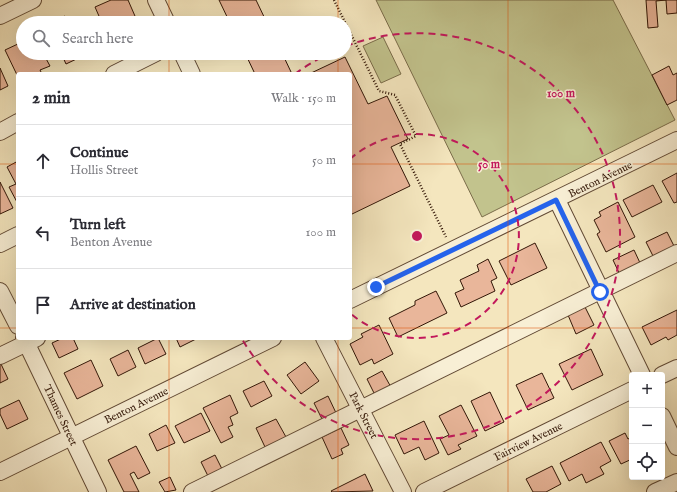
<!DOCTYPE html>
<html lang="en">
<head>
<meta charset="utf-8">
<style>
  :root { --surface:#fff; --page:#f2f2f3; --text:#2b2b33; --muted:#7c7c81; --line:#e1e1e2 }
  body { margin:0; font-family:"IM FELL English",serif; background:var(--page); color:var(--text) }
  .controls { position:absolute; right:12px; bottom:12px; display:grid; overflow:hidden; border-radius:4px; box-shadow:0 4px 16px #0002 }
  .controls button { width:36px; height:36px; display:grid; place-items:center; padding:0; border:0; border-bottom:1px solid var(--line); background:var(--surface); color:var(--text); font:20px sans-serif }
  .stop { position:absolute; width:12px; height:12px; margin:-9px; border:3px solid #2563eb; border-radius:50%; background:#fff }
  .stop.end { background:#2563eb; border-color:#fff; box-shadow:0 1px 4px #0008 }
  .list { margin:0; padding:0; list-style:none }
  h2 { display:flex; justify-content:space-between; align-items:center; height:52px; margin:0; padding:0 16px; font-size:17px }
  h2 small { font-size:13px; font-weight:400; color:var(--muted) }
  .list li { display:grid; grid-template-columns:26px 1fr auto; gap:12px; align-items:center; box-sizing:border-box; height:72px; padding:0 16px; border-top:1px solid var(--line) }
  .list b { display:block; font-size:15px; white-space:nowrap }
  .list p { margin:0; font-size:13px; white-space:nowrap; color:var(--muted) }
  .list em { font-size:13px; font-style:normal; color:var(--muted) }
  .icon { flex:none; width:22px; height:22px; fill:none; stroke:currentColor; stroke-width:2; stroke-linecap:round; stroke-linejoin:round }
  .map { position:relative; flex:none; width:677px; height:492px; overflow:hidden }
  .search { position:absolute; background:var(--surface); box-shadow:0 4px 16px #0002; left:16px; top:16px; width:336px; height:44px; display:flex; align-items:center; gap:10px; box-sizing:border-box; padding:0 14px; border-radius:22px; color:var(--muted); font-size:15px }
  .panel { position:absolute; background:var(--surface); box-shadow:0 4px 16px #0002; left:16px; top:72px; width:336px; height:268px; border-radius:4px }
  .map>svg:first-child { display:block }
  .green { fill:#c2c38d; stroke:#7a6c4a }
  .building { fill:#e9b69a; stroke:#321607 }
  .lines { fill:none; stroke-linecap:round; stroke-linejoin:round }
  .minor-casing { stroke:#624a35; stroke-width:18 }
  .path { stroke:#321607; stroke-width:2.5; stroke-dasharray:1 2; stroke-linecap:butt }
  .minor { stroke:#f8efd5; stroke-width:16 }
  .route { stroke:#2563eb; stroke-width:5 }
  .grid { fill:none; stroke:#df560c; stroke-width:1; stroke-opacity:0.55 }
  .ring { fill:none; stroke:#c2185b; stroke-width:2; stroke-dasharray:7 5 }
  .labels { text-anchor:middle; stroke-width:3; stroke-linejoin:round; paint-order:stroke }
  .street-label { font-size:11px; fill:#321607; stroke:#f8efd5 }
  .centre { fill:#c2185b; stroke:#f8efd5; stroke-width:2 }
  .ring-label { font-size:12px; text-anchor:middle; font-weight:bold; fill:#c2185b; stroke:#f8efd5; stroke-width:3; stroke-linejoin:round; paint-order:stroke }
</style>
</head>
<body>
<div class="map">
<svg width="677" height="492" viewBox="0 0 677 492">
  <rect width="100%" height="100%" fill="#f4e6be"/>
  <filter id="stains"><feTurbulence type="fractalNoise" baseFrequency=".005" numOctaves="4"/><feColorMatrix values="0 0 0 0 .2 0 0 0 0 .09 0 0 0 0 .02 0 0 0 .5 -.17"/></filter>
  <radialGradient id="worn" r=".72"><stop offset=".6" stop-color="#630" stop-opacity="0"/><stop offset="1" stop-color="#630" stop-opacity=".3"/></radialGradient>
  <!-- green -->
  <g class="green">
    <polygon points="376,0 613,0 675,120 482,217"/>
    <polygon points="383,37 401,74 381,83 363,46"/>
  </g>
  <!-- building -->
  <g class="building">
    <polygon points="111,0 128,0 138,23 124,23 121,17 109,23 102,23 95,7"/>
    <polygon points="219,0 256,0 267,23 230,23"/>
    <polygon points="646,0 677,0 677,13 667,14 666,0 656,1 658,27 648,28"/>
    <polygon points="65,16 69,23 51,23"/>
    <polygon points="20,43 23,53 26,55 31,53 43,53 50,66 40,70 42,74 18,74 18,77 5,50"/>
    <polygon points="61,53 89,53 66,64"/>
    <polygon points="245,53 282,53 292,74 255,74"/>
    <polygon points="345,57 368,104 387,96 408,139 391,147 410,186 350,215 350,74 309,74"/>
    <polygon points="669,66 673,75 677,73 677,100 667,105 652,75"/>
    <polygon points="0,68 8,86 0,90"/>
    <polygon points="18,161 18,204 9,187 16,184 7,167"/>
    <polygon points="677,173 677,202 674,203 662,181"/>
    <polygon points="0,182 13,208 0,214"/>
    <polygon points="653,185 662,202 632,217 623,200"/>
    <polygon points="618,202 635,237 606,252 597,234 600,232 594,220 601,216 599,212"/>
    <polygon points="667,232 674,246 653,256 646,242"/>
    <polygon points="535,243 547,268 511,285 499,261"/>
    <polygon points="634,250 641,265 620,275 613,260"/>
    <polygon points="488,259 497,278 491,281 495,291 461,307 455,293 464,289 460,280 479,271 477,265"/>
    <polygon points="436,291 447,313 398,337 389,318 415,305 415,301"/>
    <polygon points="585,307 594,325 576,334 568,315"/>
    <polygon points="677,310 677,335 668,340 666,337 651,345 642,327"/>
    <polygon points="379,325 393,354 374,364 372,359 360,365 350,344 363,337 361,334"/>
    <polygon points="63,338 73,338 78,349 59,358 52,343"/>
    <polygon points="158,338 166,354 145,364 138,348"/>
    <polygon points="176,338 198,338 180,347"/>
    <polygon points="591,349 603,375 572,390 559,364"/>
    <polygon points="128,350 136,367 118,376 110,359"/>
    <polygon points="91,360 103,386 77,399 64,373"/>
    <polygon points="305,362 319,381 301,394 287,375"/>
    <polygon points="1,364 8,379 0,383 0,365"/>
    <polygon points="382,371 392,389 376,397 367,379"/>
    <polygon points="542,373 554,398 528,410 516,385"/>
    <polygon points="264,381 272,396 251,407 243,391"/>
    <polygon points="490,392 504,422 485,431 471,401"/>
    <polygon points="230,395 238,413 230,417 233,425 228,427 233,437 221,443 203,408"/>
    <polygon points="328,396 337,415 323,421 314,403"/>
    <polygon points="19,400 28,419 7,429 0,414 0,409"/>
    <polygon points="461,405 477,436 458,445 461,449 448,455 440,439 449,435 439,416"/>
    <polygon points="201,413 210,431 184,443 175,426"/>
    <polygon points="276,419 286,437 265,447 256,428"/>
    <polygon points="424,421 439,453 425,460 419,447 404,454 395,435"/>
    <polygon points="166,425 175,443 157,451 149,434"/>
    <polygon points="341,428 349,445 341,449 343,454 332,459 322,437"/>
    <polygon points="625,433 628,439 632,437 632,459 621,464 609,441"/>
    <polygon points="601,442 611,461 600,467 604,474 586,483 582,474 569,481 560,463"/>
    <polygon points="136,446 150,473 138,479 134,472 130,474 139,492 124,492 108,460"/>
    <polygon points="215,455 222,469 208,476 201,462"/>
    <polygon points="552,466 561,484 546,492 533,492 526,479"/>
    <polygon points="365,474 373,491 332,492 331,491"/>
    <polygon points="170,477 176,490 165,492 159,482"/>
  </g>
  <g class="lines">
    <!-- minor casing -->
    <g class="minor-casing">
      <g id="minor">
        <polyline points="156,0 167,23"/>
        <polyline points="0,16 33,0"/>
        <polyline points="182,53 192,74"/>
        <polyline points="114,74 156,53"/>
        <polyline points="0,132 18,122"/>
        <polyline points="557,200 642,375"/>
        <polyline points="0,244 18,235"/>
        <polyline points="0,291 18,326"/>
        <polyline points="350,300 677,140"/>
        <polyline points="24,338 98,492"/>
        <polyline points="324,338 403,492"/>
        <polyline points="0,356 37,338"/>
        <polyline points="662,375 677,368"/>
        <polyline points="662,416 677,447"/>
        <polyline points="0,472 273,338"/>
        <polyline points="192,492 677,253"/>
        <polyline points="424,492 632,390"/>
        <polyline points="655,492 677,482"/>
      </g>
    </g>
    <!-- path -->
    <polyline class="path" points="334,0 379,91 395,95 416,136 400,144 446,237"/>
    <!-- minor -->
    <use href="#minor" class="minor"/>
  </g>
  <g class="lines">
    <!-- route -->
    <polyline class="route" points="376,287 556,200 600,292"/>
  </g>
  <!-- grid -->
  <path class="grid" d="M169,0V23M338,0V23M508,0V492M169,53V74M338,53V74M0,164H18M350,164H677M0,328H18M350,328H677M169,338V492M338,338V492"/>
  <!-- distance rings -->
  <g class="ring">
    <path d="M350 159A102 102 0 1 1 350 313"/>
    <path d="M295 74A203 203 0 0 1 328 54M346 46A203 203 0 1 1 242 339"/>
  </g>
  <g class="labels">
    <!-- street labels -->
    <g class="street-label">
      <text transform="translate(600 179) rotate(-26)" y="4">Benton Avenue</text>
      <text transform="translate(136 405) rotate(-26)" y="4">Benton Avenue</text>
      <text transform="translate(61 415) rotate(65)" y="4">Thames Street</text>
      <text transform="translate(364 415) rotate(63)" y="4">Park Street</text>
      <text transform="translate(528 441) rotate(-26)" y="4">Fairview Avenue</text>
    </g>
  </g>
  <circle cx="417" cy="236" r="6" class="centre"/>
  <g class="ring-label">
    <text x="561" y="97">100 m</text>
    <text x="489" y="168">50 m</text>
  </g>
  <rect width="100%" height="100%" filter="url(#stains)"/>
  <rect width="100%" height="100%" fill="url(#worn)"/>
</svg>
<div class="controls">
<button>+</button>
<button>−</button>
<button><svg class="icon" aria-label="locate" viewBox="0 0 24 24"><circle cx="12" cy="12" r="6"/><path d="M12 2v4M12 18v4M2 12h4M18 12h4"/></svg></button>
</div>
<div class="stop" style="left:600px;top:292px"></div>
<div class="stop end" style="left:376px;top:287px"></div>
<div class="search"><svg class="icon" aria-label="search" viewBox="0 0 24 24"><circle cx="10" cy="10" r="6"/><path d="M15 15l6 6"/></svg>Search here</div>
<section class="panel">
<h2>2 min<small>Walk · 150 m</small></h2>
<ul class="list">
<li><svg class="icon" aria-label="ahead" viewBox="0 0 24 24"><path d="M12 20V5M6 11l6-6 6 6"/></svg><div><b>Continue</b><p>Hollis Street</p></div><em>50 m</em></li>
<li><svg class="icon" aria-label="left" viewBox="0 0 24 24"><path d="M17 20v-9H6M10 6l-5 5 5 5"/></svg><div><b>Turn left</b><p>Benton Avenue</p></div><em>100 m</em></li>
<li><svg class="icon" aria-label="arrive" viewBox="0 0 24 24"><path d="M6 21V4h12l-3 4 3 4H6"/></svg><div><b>Arrive at destination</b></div></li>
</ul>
</section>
</div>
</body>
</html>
